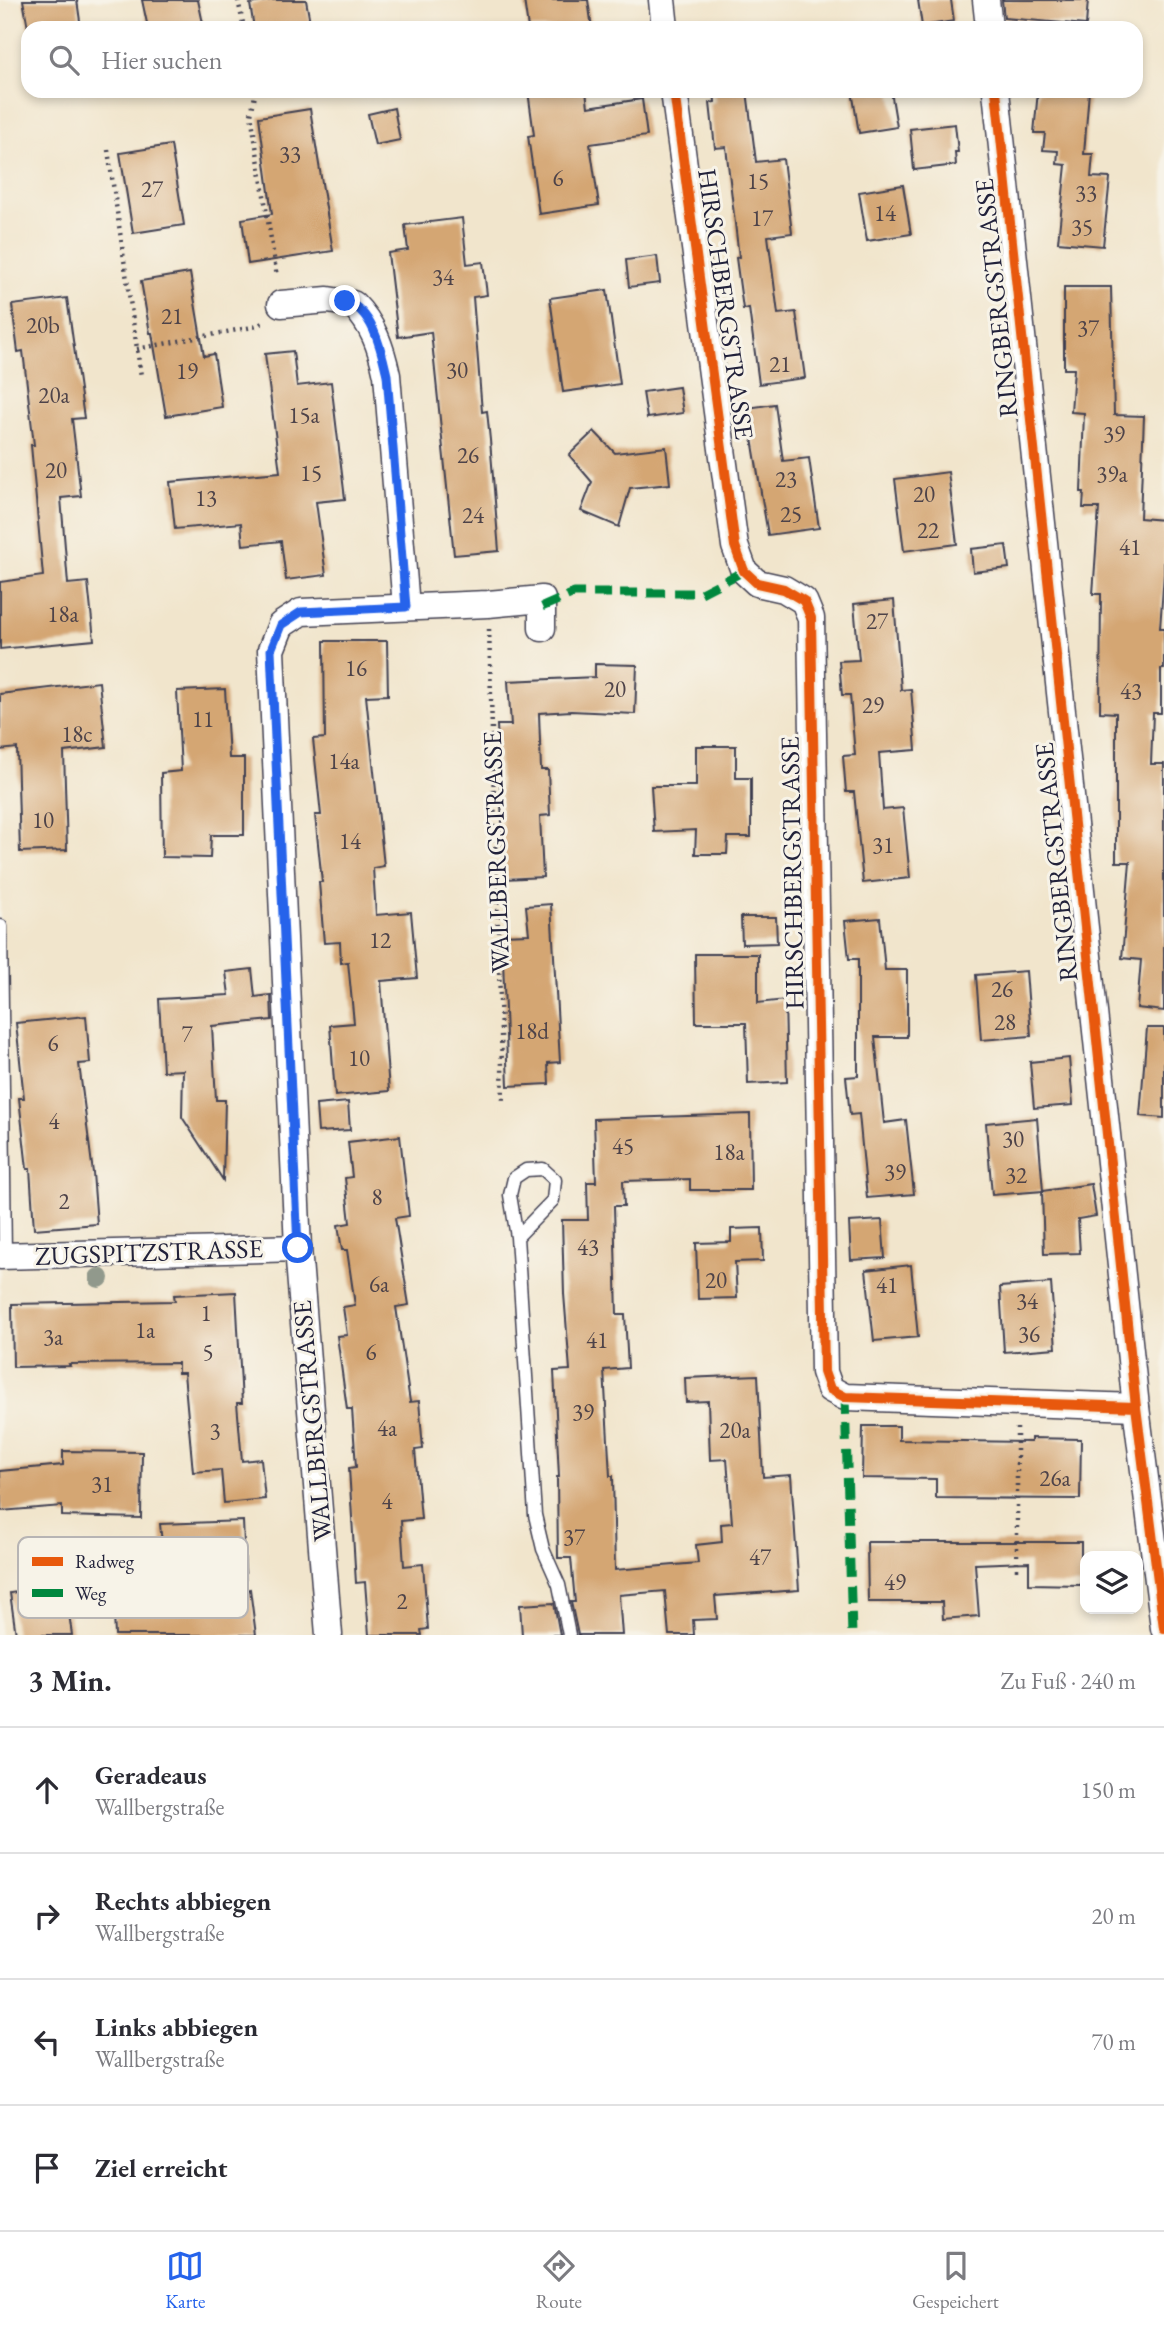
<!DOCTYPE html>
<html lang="de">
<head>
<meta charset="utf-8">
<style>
  :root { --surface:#fff; --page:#f2f2f3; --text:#2b2b33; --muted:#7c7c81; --line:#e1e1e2; --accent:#2563eb }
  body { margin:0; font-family:"EB Garamond",serif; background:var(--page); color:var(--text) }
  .controls { position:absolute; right:21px; bottom:21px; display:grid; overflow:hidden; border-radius:14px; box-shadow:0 4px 10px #0003 }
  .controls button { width:63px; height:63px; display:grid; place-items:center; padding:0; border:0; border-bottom:2px solid var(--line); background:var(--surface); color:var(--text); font:35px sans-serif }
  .stop { position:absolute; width:21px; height:21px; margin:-16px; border:5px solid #2563eb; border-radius:50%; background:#fff }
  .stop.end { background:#2563eb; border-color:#fff; box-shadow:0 2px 7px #0008 }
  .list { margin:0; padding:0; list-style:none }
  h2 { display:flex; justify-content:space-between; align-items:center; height:91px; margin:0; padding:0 28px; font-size:30px }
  h2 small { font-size:23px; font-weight:400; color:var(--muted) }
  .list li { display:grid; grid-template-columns:46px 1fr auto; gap:21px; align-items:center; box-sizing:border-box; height:126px; padding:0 28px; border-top:2px solid var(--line) }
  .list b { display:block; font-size:26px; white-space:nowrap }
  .list p { margin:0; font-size:23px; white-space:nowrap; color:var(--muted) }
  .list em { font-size:23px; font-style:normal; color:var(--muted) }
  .icon { flex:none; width:38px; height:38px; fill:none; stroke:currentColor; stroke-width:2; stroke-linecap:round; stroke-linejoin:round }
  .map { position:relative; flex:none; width:1164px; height:1635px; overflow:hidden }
  .search { position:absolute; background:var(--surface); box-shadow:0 4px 10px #0003; left:21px; right:21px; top:21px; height:77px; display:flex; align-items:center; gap:18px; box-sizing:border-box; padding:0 24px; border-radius:21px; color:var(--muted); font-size:26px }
  .sheet { height:595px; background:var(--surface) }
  nav { display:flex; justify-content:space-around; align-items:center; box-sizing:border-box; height:98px; border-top:2px solid var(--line); background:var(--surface); font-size:19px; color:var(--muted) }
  nav a { display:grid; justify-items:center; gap:4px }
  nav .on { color:var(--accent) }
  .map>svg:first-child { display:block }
  .building { fill:#d4a673 }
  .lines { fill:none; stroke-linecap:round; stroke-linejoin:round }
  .service-casing { stroke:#413f51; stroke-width:15 }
  .minor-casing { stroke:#413f51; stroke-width:29 }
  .path { stroke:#413f51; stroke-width:4.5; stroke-dasharray:2 5; stroke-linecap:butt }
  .service { stroke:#fff; stroke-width:12 }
  .minor { stroke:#fff; stroke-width:26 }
  .quiet { stroke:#00873e; stroke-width:9; stroke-dasharray:18 9; stroke-linecap:butt }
  .cycleway-casing { stroke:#f7f3e8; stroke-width:15 }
  .cycleway { stroke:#e8590c; stroke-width:10 }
  .tree { fill:#91998c }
  .route { stroke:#2563eb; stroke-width:9 }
  .labels { text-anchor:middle; stroke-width:6; stroke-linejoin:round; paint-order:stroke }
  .number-label { font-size:23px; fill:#4e4349 }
  .street-label { font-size:26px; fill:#22223b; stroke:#f7f3e8 }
  .key { fill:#f7f3e8; stroke:#b7b4b4; stroke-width:2 }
  .key-label { font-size:19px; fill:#22223b }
</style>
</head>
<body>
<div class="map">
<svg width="1164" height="1635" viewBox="0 0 1164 1635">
  <rect width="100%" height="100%" fill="#f7f3e8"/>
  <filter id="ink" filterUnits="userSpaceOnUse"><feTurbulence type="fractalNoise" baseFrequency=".0143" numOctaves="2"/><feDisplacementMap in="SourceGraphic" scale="14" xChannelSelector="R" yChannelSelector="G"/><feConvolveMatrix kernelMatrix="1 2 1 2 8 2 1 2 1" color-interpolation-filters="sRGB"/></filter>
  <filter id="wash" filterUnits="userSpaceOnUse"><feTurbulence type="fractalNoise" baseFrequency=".00686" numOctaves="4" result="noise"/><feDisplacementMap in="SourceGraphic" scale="28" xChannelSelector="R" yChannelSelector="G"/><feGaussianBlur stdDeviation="1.57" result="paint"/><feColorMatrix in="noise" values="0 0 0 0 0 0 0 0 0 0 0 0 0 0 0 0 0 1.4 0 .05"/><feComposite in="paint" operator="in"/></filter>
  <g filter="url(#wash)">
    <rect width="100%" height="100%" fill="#f1e5cc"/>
    <g id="blocks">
      <!-- building -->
      <g class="building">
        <polygon points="23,0 77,0 81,28 28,28"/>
        <polygon points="142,0 198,0 204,28 148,28"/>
        <polygon points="271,0 306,0 311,28 254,28 250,4"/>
        <polygon points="524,0 588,0 592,28 528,28"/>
        <polygon points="918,0 951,0 954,21 922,26"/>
        <polygon points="1002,0 1088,0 1086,25 1004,18"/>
        <polygon points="528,91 586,91 588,107 642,99 647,136 590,144 599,205 539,214 528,136 534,135"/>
        <polygon points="714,91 747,91 756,162 783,159 792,233 768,236 778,314 796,312 805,378 759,384 749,308 743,309 736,258 739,257 726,147 715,148 710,103 715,102"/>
        <polygon points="852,91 891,91 897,127 859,133"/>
        <polygon points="1038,91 1089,91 1084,154 1093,154 1091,177 1110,178 1103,246 1058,242 1066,165 1057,164 1058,151 1043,150 1045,133 1034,133"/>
        <polygon points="394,108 400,140 375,145 368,114"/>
        <polygon points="310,109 333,251 248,264 242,219 272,214 259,117"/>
        <polygon points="955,124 958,152 955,152 956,165 914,170 910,129"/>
        <polygon points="171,145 184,225 133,233 120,153"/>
        <polygon points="903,185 911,234 867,241 859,192"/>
        <polygon points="462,218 467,264 483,262 487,295 473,297 482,412 487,411 490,440 499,551 454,555 431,332 398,337 388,253 408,250 405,225"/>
        <polygon points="657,256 660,283 629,287 626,260"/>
        <polygon points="190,273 204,356 214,354 222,407 166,416 152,333 150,333 141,281"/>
        <polygon points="1064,287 1111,287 1114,415 1144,416 1140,518 1164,520 1164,574 1160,628 1164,628 1164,669 1161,669 1161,713 1153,713 1151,764 1164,764 1164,1011 1137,1008 1141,960 1122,958 1130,862 1116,862 1116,713 1100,712 1101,594 1093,594 1099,508 1083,508 1084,492 1081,492 1084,413 1071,412 1074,369 1064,369"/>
        <polygon points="607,290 620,384 563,392 550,298"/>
        <polygon points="67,298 84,418 72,419 81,496 61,498 68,584 88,582 94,640 0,649 0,582 43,576 31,445 34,445 23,351 18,352 12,305"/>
        <polygon points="293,351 297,386 331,382 345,499 316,502 326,575 286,580 281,541 243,545 241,523 175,529 170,482 280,472 265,354"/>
        <polygon points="679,387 683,413 647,418 643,392"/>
        <polygon points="775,404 783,461 809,458 819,528 768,535 747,408"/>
        <polygon points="594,431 615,453 666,447 670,484 630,488 619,527 581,511 592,482 569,455"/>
        <polygon points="948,472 957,544 904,551 895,479"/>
        <polygon points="1006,545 1009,568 973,572 971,549"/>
        <polygon points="894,600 901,690 911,689 916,750 879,753 883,810 903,808 910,878 863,883 854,792 846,792 843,756 855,755 850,695 842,695 839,661 859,660 854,604"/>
        <polygon points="324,641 387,641 388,695 366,696 384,866 373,868 376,915 411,912 417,978 381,981 389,1091 335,1096 330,1025 354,1023 348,962 341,963 340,942 324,943 319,882 322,882 315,815 321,815 313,739 325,738"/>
        <polygon points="595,664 637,665 635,714 571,711 539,713 541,770 548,770 550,815 540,816 543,877 505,879 497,725 511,725 508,681 595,677"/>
        <polygon points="99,682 106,747 64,752 67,850 20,852 17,748 0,750 0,694"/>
        <polygon points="225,689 229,758 244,758 244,835 211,835 210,858 162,857 161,773 181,771 177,691"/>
        <polygon points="696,746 736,746 736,778 751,778 751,837 728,837 727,854 695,854 696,830 654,832 651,786 696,786"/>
        <polygon points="551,904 560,1062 548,1063 549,1084 508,1086 502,935 529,934 526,906"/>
        <polygon points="741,917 776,917 777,943 742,944"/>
        <polygon points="880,918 885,970 907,970 907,1037 875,1037 884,1123 906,1120 914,1194 867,1198 859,1114 850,1115 846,1077 858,1076 858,959 849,959 845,921"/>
        <polygon points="695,954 758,954 758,1003 785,1000 787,1082 748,1084 746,1023 696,1023"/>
        <polygon points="252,969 255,997 271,995 272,1020 212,1026 216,1100 225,1100 223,1180 182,1117 183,1070 163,1071 159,999 229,995 226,972"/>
        <polygon points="1026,971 1031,1036 981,1040 976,975"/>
        <polygon points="86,1016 90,1063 79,1064 93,1173 97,1224 34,1229 30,1169 27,1169 19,1098 24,1098 16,1023"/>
        <polygon points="1147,1028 1164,1028 1164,1118 1140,1116"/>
        <polygon points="1069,1058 1073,1105 1034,1108 1030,1062"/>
        <polygon points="348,1102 350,1130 318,1132 316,1105"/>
        <polygon points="750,1114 751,1190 690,1190 690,1179 623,1181 624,1206 614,1206 617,1315 625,1315 628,1368 604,1370 610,1476 613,1476 615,1570 698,1563 696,1545 722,1542 721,1524 732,1523 727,1459 710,1460 708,1401 686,1402 685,1378 758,1375 763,1477 791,1475 799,1590 715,1596 717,1619 693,1620 694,1635 669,1635 665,1591 619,1595 622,1635 578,1635 571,1602 575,1602 571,1558 558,1558 557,1477 559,1477 554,1371 570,1370 564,1294 562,1220 588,1220 587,1182 596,1182 594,1119"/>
        <polygon points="1037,1118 1043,1191 992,1195 986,1123"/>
        <polygon points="400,1136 409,1216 395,1218 409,1305 396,1307 410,1402 419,1401 423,1449 415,1450 421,1519 401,1521 404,1566 423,1564 428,1629 421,1630 422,1635 369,1635 365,1582 356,1583 349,1468 356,1467 352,1409 347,1409 337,1336 347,1335 343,1307 355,1305 347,1250 342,1250 338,1225 350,1223 345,1178 352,1177 348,1142"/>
        <polygon points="1091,1184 1096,1216 1078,1219 1080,1253 1044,1254 1042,1191"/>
        <polygon points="882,1220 885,1258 851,1260 849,1222"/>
        <polygon points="762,1228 763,1261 735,1262 737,1298 698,1299 696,1243 731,1242 731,1229"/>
        <polygon points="911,1265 918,1337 874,1341 866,1270"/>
        <polygon points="1051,1283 1056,1348 1004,1352 1000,1287"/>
        <polygon points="236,1292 242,1403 237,1403 242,1461 261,1459 265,1499 224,1503 221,1470 193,1472 184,1373 178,1373 178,1363 69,1364 70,1366 13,1367 12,1304 175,1301 174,1295"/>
        <polygon points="863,1426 899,1426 899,1440 1031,1442 1031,1438 1081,1439 1080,1499 936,1498 936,1479 862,1478"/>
        <polygon points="63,1451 142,1452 141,1518 62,1516 62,1506 1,1511 0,1471 63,1465"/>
        <polygon points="243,1521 246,1590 250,1589 256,1635 115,1635 113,1595 167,1592 160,1524"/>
        <polygon points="867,1542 1081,1542 1081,1585 1029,1584 1029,1562 975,1564 979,1616 943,1619 942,1602 868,1602"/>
        <polygon points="65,1585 72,1635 16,1635 10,1593"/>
        <polygon points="554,1603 560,1635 522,1635 520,1605"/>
      </g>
    </g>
  </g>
  <g filter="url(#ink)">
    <use href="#blocks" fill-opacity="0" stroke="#413f51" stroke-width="2"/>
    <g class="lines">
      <!-- service casing -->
      <g class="service-casing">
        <g id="service">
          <polyline points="1,926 5,1256"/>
          <polyline points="517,1237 553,1200 555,1180 543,1169 526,1170 514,1178 510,1195 517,1237 535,1515 543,1549 559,1585 569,1635"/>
        </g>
      </g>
      <!-- minor casing -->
      <g class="minor-casing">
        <g id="minor">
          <polyline points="662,0 665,28"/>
          <polyline points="986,0 989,28"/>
          <polyline points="674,91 735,546 744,571 757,583 784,589 804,601 811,618 824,1372 830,1389 845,1397 1136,1407"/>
          <polyline points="996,91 1136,1407 1164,1628"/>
          <path d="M281,304L328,300L353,304C373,324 381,347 387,375L406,607"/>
          <polyline points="0,1256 298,1248"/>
          <polyline points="329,1635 298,1248 271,650 281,625 301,612 488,604 542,599 542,628"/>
        </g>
      </g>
      <!-- path -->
      <g class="path">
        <polyline points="238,0 244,28"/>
        <polyline points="256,91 251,114 277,277"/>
        <polyline points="108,150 141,376"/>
        <polyline points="137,349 258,326 262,323"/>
        <polyline points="489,629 503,1100"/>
        <polyline points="1017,1428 1017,1574"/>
      </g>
      <!-- service -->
      <use href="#service" class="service"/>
      <!-- minor -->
      <use href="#minor" class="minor"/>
      <!-- quiet -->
      <g class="quiet">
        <polyline points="542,607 574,593 701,593 744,571"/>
        <polyline points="845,1397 852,1635"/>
      </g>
      <!-- cycleway casing -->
      <g class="cycleway-casing">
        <g id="cycleway">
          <polyline points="674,91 735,546 744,571 757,583 784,589 804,601 811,618 824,1372 830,1389 845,1397 1136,1407"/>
          <polyline points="996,91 1136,1407 1164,1628"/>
        </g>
      </g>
      <!-- cycleway -->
      <use href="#cycleway" class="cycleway"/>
    </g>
    <!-- trees -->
    <circle class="tree" cx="99" cy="1278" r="10"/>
  </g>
  <g class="lines" filter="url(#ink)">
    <!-- route -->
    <path class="route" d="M298,1248L271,650L281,625L301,612L406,607L387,375C381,349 373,310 345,301"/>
  </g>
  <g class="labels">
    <!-- number labels -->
    <g class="number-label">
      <text x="290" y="162">33</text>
      <text x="558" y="186">6</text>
      <text x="758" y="189">15</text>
      <text x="152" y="197">27</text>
      <text x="1086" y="201">33</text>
      <text x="885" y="221">14</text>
      <text x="762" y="226">17</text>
      <text x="1082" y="235">35</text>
      <text x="443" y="285">34</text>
      <text x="172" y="324">21</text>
      <text x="43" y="333">20b</text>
      <text x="1088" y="336">37</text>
      <text x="780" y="372">21</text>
      <text x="457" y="378">30</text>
      <text x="187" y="379">19</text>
      <text x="54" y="403">20a</text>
      <text x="304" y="423">15a</text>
      <text x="1114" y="442">39</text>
      <text x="468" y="463">26</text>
      <text x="56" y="478">20</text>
      <text x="311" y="481">15</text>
      <text x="1112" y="482">39a</text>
      <text x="786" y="487">23</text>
      <text x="924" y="502">20</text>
      <text x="206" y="506">13</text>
      <text x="791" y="522">25</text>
      <text x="473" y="523">24</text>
      <text x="928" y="538">22</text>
      <text x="1130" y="555">41</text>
      <text x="63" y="622">18a</text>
      <text x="877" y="629">27</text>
      <text x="356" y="676">16</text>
      <text x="615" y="697">20</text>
      <text x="1131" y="699">43</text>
      <text x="873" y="713">29</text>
      <text x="203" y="727">11</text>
      <text x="77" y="742">18c</text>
      <text x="344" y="769">14a</text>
      <text x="43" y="828">10</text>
      <text x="350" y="849">14</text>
      <text x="883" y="853">31</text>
      <text x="380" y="948">12</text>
      <text x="1002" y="997">26</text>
      <text x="1005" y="1030">28</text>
      <text x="532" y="1039">18d</text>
      <text x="187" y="1042">7</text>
      <text x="53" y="1051">6</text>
      <text x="359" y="1066">10</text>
      <text x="54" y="1129">4</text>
      <text x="1013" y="1147">30</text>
      <text x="623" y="1154">45</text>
      <text x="729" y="1160">18a</text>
      <text x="895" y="1180">39</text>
      <text x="1016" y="1183">32</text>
      <text x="377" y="1205">8</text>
      <text x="64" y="1209">2</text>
      <text x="588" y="1255">43</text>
      <text x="716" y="1288">20</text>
      <text x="379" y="1292">6a</text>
      <text x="887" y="1293">41</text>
      <text x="1027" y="1309">34</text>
      <text x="206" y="1321">1</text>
      <text x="145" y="1338">1a</text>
      <text x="1029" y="1342">36</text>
      <text x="53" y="1345">3a</text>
      <text x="597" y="1348">41</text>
      <text x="208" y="1360">5</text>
      <text x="371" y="1360">6</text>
      <text x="583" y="1420">39</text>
      <text x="387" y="1436">4a</text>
      <text x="735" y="1438">20a</text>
      <text x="215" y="1439">3</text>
      <text x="1055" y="1486">26a</text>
      <text x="102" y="1492">31</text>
      <text x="387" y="1509">4</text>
      <text x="574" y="1545">37</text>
      <text x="760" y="1565">47</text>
      <text x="895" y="1590">49</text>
      <text x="402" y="1609">2</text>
    </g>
    <!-- street labels -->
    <g class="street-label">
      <text transform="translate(996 298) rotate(-96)" y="9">RINGBERGSTRASSE</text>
      <text transform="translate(726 304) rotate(82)" y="9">HIRSCHBERGSTRASSE</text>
      <text transform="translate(496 852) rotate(-92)" y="9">WALLBERGSTRASSE</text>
      <text transform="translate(1056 862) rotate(-96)" y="9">RINGBERGSTRASSE</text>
      <text transform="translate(792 873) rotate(-91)" y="9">HIRSCHBERGSTRASSE</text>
      <text transform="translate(149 1252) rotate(-2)" y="9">ZUGSPITZSTRASSE</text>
      <text transform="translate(312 1421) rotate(-95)" y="9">WALLBERGSTRASSE</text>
    </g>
  </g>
  <!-- legend -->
  <rect x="18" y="1537" width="230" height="81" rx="10" class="key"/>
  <rect x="32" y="1557" width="31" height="9" fill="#e8590c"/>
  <rect x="32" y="1589" width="31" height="8" fill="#00873e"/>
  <g class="key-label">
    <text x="75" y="1568">Radweg</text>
    <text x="75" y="1600">Weg</text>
  </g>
</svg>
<div class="controls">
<button><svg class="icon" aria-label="layers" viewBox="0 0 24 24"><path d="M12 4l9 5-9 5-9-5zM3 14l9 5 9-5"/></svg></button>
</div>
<div class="stop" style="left:298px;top:1248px"></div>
<div class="stop end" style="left:345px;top:301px"></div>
<div class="search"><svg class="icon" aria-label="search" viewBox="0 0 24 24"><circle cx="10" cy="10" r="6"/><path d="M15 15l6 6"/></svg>Hier suchen</div>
</div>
<section class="sheet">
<h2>3 Min.<small>Zu Fuß · 240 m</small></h2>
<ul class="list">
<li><svg class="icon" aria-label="ahead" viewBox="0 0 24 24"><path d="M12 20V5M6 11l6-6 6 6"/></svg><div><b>Geradeaus</b><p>Wallbergstraße</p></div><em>150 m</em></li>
<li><svg class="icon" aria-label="right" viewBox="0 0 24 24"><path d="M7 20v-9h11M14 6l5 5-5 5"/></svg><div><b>Rechts abbiegen</b><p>Wallbergstraße</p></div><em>20 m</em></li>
<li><svg class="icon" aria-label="left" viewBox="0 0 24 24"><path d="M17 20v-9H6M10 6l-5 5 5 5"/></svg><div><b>Links abbiegen</b><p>Wallbergstraße</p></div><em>70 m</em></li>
<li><svg class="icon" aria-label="arrive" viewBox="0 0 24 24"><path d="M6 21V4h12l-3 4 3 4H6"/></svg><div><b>Ziel erreicht</b></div></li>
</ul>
</section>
<nav>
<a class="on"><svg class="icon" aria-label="map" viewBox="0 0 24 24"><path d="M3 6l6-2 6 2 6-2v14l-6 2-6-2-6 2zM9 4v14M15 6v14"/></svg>Karte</a>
<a><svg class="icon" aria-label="directions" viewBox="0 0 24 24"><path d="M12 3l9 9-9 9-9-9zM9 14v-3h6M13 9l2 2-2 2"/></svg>Route</a>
<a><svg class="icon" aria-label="saved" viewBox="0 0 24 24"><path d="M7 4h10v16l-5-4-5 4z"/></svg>Gespeichert</a>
</nav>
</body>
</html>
